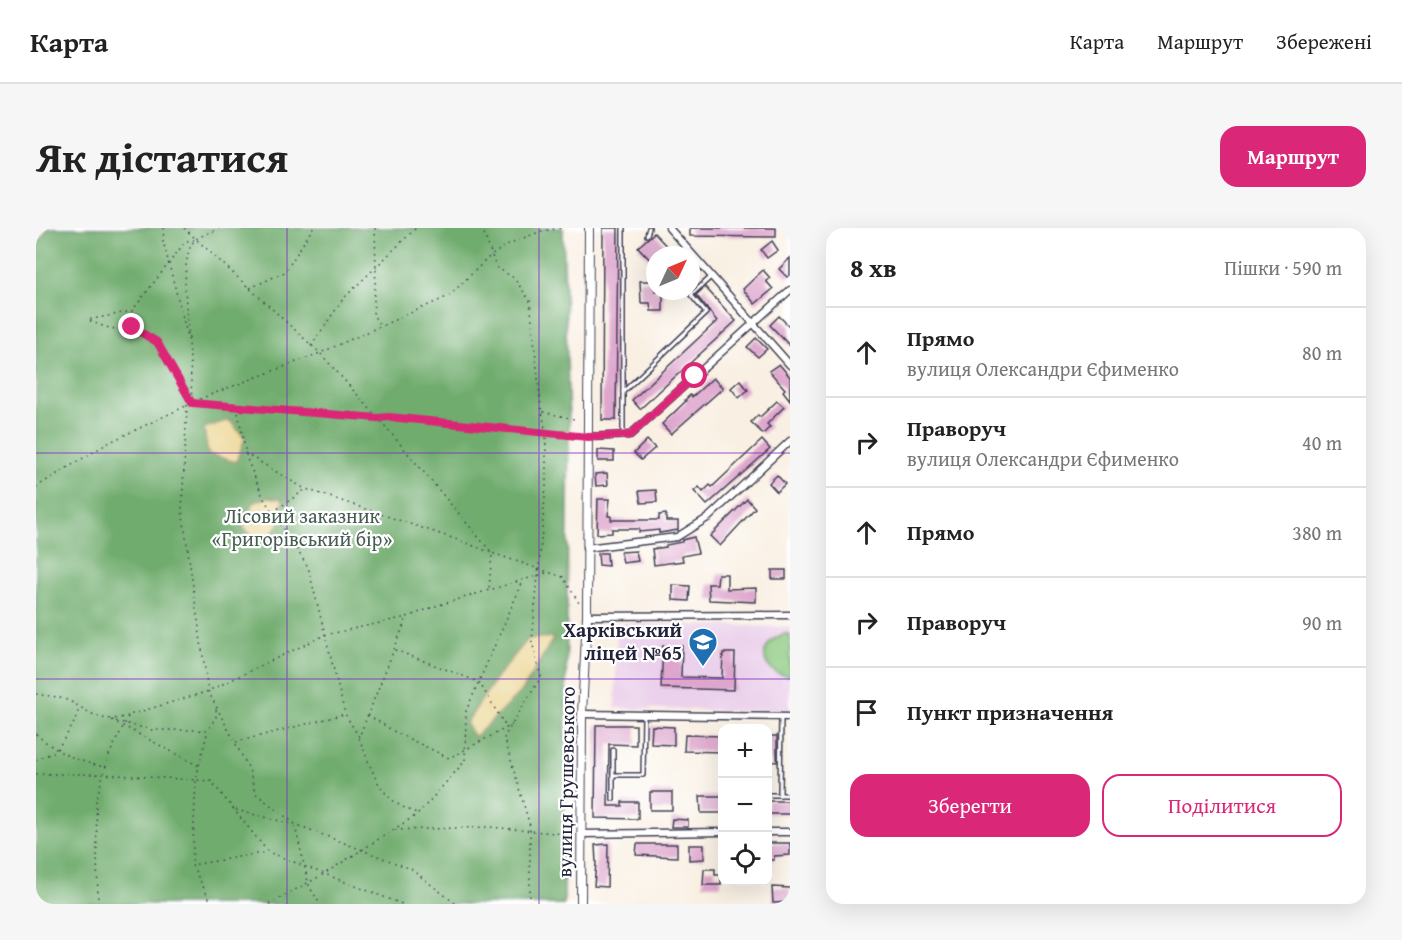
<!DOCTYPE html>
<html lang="uk">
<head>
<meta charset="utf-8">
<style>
  :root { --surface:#fff; --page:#f6f6f6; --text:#222; --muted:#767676; --line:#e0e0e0; --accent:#db2777 }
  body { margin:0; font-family:"Gentium Book Plus",serif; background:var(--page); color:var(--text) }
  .controls { position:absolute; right:18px; bottom:18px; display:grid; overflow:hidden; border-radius:12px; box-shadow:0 6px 24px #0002 }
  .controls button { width:54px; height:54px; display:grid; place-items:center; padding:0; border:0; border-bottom:2px solid var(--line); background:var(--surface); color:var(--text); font:30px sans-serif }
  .compass { position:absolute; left:610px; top:18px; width:54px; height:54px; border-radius:50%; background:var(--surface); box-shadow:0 6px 24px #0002; rotate:46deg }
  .stop { position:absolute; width:18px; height:18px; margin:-14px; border:4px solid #db2777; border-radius:50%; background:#fff }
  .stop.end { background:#db2777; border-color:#fff; box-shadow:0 2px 6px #0008 }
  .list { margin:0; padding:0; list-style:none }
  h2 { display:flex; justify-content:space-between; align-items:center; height:78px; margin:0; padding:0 24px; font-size:26px }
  h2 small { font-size:20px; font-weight:400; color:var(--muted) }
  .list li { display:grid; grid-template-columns:39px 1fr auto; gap:18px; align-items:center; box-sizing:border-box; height:90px; padding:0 24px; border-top:2px solid var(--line) }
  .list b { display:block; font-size:22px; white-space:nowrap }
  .list p { margin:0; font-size:20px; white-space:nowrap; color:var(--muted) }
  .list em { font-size:20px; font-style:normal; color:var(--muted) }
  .actions { display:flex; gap:12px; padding:18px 24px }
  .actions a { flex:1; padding:14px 0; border:2px solid var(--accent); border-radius:18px; text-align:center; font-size:21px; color:var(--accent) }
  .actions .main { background:var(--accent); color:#fff }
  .icon { flex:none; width:33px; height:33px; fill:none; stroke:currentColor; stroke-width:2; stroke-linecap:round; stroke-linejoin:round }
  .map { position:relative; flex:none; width:754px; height:676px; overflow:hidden; border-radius:18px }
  header { display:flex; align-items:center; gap:36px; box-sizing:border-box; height:84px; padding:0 30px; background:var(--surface); border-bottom:2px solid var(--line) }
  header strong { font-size:28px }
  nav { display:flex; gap:33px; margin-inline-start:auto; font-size:21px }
  .intro { display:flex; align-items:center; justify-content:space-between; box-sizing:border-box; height:144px; padding:0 36px }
  h1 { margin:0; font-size:42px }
  .button { padding:15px 27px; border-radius:18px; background:var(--accent); color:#fff; font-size:21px; font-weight:700 }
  main { display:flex; gap:36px; padding:0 36px }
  aside { flex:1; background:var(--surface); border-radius:18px; box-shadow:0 6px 24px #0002 }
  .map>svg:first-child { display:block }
  .built { fill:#ebd1eb }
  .green { fill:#8ac87e; stroke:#56755c; stroke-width:1.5 }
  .forest { fill:#6fac6d; stroke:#486754; stroke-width:1.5 }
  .sand { fill:#eeda9e; stroke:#887e6c; stroke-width:1.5 }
  .building { fill:#dea6cd }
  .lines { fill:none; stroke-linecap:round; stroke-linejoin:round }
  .service-casing { stroke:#424154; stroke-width:6 }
  .minor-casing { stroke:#424154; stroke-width:9 }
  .tertiary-casing { stroke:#424154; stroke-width:10 }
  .path { stroke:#424154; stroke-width:1.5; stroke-dasharray:1.5 4.5; stroke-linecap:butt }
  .service { stroke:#fff; stroke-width:3 }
  .minor { stroke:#fff; stroke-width:6 }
  .tertiary { stroke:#fff; stroke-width:8 }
  .route { stroke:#db2777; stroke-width:8 }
  .grid { fill:none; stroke:#7b2cbf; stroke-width:1.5; stroke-opacity:0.55 }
  .labels { text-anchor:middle; stroke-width:4.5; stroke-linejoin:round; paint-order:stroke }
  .park-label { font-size:20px; fill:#465c52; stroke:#fff }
  .poi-label { font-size:20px; font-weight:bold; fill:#22223b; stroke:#fff; text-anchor:end }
  .street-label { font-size:20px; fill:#22223b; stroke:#fff }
</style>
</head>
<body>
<header>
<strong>Карта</strong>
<nav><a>Карта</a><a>Маршрут</a><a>Збережені</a></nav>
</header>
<div class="intro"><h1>Як дістатися</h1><a class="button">Маршрут</a></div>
<main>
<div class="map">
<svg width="754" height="676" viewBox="0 0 754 676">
  <rect width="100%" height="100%" fill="#fff"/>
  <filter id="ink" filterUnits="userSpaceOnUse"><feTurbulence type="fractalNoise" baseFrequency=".0167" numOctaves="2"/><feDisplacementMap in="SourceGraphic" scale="12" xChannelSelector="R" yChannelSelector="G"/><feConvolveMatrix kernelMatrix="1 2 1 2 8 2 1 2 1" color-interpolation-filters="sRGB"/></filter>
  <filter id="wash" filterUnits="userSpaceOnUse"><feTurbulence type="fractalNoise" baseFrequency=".008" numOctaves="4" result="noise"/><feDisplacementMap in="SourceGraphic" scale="24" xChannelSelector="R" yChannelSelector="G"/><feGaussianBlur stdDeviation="1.35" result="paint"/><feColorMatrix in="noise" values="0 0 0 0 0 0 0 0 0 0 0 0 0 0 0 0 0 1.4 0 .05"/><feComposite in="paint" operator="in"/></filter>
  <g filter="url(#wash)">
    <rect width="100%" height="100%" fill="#f9f0e3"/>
    <!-- built -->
    <polygon class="built" points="581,395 754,399 754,484 579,480"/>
    <!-- green -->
    <path class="green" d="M748,406H754V448C724,446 719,416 748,406Z"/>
    <!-- forest -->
    <polygon class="forest" points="12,0 527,0 533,192 528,676 0,676 0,20"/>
    <!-- sand -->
    <g class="sand">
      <polygon points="193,192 209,210 200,234 172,226 168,200"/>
      <polygon points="232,269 247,271 243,297 227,315 207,300 217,275"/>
      <polygon points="518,409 487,462 439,509 430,495 461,449 492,411"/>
    </g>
    <g id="blocks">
      <!-- building -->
      <g class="building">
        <polygon points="567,0 582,0 580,192 566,192"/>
        <polygon points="654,0 740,0 740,9 654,8"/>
        <polygon points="618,5 639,27 619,27 619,37 602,19"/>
        <polygon points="736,13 742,22 731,30 725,22"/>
        <polygon points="754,30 754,47 751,49 743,41"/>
        <polygon points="727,42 734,50 730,53 737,61 719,76 707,61"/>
        <polygon points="604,53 619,53 619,63 627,63 627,83 615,83 614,75 605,75"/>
        <polygon points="669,59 700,93 604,181 596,172 681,93 660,67"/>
        <polygon points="743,88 754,99 754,118 734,97"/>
        <polygon points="720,110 731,121 722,129 711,119"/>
        <polygon points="743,136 754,149 754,172 747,163 749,161 733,143"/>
        <polygon points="677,150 687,160 635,206 626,196 650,173 649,172 654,167 656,169"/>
        <polygon points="704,152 712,162 703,170 695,160"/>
        <polygon points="741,173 748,179 731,196 734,199 727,206 715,194 722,187 724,189"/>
        <polygon points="611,212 619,220 605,232 598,225"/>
        <polygon points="726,212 734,221 671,277 658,263 663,259 667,264 674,257 676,259"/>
        <polygon points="562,222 578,223 578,233 562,233"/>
        <polygon points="571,245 572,257 560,258 559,246"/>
        <polygon points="741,247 749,256 741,264 733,255"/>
        <polygon points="620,262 621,274 605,275 603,263"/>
        <polygon points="562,271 574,271 572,288 575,288 575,292 623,292 623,287 630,286 630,293 642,293 642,302 623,305 623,302 603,304 603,301 576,301 576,305 561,306"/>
        <polygon points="711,271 719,280 684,318 674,308"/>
        <polygon points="658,309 662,325 646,328 647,333 618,337 616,321 630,319 630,317 646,314 646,312"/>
        <polygon points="600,323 602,333 587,335 585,324"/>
        <polygon points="562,325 571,325 572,338 563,337"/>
        <rect x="736" y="342" width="14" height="9"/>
        <polygon points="682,346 691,346 691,361 720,360 720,374 673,372 672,356 681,356"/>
        <polygon points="637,357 654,358 653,373 637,372"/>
        <polygon points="627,418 646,418 645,449 686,450 687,425 699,425 698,462 625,460"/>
        <polygon points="560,497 600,497 600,517 573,516 572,578 586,578 586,574 602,574 602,591 559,590"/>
        <polygon points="616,498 638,499 638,517 615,516"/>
        <polygon points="649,507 687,508 686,524 648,523"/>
        <polygon points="732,508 741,508 741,534 732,533"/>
        <rect x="614" y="564" width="22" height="18"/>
        <polygon points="664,568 687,568 687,585 665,585"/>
        <rect x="732" y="573" width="22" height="13"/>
        <polygon points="636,591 652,592 652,599 635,599"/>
        <polygon points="732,615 754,615 754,627 738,628 738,632 732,632"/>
        <polygon points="572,616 571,659 558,658 560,635 559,617"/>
        <polygon points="601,616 641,616 641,629 600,627"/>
        <polygon points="653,617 668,617 668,631 653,632"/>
        <polygon points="668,641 679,641 679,647 685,647 685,657 667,657"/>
        <polygon points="736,659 754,660 754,674 737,675"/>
      </g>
    </g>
  </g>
  <g filter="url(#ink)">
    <use href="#blocks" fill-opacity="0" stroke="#424154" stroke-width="1.5"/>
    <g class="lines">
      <!-- service casing -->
      <g class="service-casing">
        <g id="service">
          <polyline points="611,7 613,0"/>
          <polyline points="587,164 670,85 655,67 675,49"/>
          <polyline points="587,206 587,0"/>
          <polyline points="577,522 577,571"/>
          <polyline points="577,547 607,547 608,488"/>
          <polyline points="733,567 754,567"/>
          <polyline points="744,567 745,489"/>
        </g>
      </g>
      <!-- minor casing -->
      <g class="minor-casing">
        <g id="minor">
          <polyline points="633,0 754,137"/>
          <polyline points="0,5 3,0"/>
          <polyline points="552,209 594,207 754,62"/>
          <polyline points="550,320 641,309 673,289 754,213"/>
          <polyline points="551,388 754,387"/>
          <polyline points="546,486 754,489"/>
          <polyline points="732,604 754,604"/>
          <polyline points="545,606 686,604"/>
        </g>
      </g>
      <!-- tertiary casing -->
      <g class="tertiary-casing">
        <polyline id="tertiary" points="545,676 546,486 551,388 553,0"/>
      </g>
      <!-- path -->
      <g class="path">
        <polyline points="128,0 127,13 153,114 156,171"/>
        <polyline points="148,0 284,125 342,190 456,325 527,349 543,375"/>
        <polyline points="339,0 340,42 337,87 345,98"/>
        <polyline points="446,0 460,39 478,50 494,73 505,179 510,205 510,258 496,414 505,449 468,509 494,598 494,676"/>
        <polyline points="214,60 249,44 277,0"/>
        <path d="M153,110C151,89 143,27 159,12C165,7 177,4 184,0"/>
        <polyline points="275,118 307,71 380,0"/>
        <path d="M156,171L121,114L96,99C79,104 68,99 52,92L96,83L150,13L158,12"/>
        <polyline points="157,175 342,190 353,189 543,208"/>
        <polyline points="151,177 146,281 172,463 213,541 219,565 259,596 375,641 420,676"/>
        <polyline points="201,179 211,231 228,271 272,339 309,486 323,509 371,389"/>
        <polyline points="507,184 538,191"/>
        <polyline points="209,225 269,261"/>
        <polyline points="0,259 72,215 171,168 284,125 413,68 453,29 474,15 506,3 526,0"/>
        <polyline points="237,284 270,261 425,313 456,325 453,360"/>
        <polyline points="359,422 443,454 470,499"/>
        <path d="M0,466C11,468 23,468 33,473C57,485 63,496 92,488"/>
        <polyline points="332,487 359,504 413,530 476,497"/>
        <polyline points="76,492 163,538 160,552 156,637"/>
        <polyline points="80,493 116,502 172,502 180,489 180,479"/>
        <path d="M0,506C21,525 41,533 68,539"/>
        <path d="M323,510C337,543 342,573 381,585"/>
        <polyline points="200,514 309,486"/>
        <polyline points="0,532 20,523 37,497 43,481"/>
        <polyline points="163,537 172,502"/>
        <polyline points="0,546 66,546 175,553 232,624 366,676"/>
        <polyline points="200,582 256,596"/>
        <polyline points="259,598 273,658 284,676"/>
        <polyline points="359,602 454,599 529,606"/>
        <polyline points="62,676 60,572 73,527 93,487 170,464 289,407 371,389 400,378 510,345"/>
        <polyline points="176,676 156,637 231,624"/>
        <polyline points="233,676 288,646 382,586 429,533 430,483 487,353"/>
      </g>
      <!-- service -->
      <use href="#service" class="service"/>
      <!-- minor -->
      <use href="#minor" class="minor"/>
      <!-- tertiary -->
      <use href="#tertiary" class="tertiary"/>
    </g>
  </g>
  <g class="lines" filter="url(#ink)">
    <!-- route -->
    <polyline class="route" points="96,99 121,114 156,175 342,190 353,189 552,209 594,207 659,148"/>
  </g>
  <!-- grid -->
  <path class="grid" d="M251,0V676M503,0V676M0,225H754M0,451H754"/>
  <!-- icons -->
  <defs>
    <g id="school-pin" transform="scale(1.5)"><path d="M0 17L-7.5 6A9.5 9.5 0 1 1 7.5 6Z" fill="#1f6fb2" stroke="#fff"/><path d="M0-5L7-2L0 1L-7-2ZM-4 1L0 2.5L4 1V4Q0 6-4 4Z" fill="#fff"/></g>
  </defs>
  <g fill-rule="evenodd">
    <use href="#school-pin" x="667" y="414"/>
  </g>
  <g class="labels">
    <!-- park labels -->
    <g class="park-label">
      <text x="266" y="295">Лісовий заказник<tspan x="266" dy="23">«Григорівський бір»</tspan></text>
    </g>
    <!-- poi labels -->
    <g class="poi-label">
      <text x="646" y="409">Харківський<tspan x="646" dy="23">ліцей №65</tspan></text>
    </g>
    <!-- street labels -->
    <g class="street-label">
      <text transform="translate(530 554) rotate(-89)" y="7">вулиця Грушевського</text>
    </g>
  </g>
</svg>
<div class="controls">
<button>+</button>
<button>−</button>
<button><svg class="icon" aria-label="locate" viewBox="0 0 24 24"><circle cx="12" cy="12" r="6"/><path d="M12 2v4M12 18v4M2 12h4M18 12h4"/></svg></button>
</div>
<svg class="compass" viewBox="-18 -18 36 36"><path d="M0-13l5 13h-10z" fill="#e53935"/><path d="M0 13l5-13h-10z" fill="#767676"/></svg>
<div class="stop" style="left:659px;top:148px"></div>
<div class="stop end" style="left:96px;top:99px"></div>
</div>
<aside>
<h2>8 хв<small>Пішки · 590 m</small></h2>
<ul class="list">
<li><svg class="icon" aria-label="ahead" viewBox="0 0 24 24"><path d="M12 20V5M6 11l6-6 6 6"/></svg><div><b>Прямо</b><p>вулиця Олександри Єфименко</p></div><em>80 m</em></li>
<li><svg class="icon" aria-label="right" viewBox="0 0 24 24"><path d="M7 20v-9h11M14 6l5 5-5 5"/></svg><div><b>Праворуч</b><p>вулиця Олександри Єфименко</p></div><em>40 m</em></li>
<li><svg class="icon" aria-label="ahead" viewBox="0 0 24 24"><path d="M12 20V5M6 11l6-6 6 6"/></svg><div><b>Прямо</b></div><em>380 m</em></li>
<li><svg class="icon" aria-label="right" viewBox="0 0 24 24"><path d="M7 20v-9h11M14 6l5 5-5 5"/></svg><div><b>Праворуч</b></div><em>90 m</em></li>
<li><svg class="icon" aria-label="arrive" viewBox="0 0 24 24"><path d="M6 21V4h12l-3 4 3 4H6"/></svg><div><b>Пункт призначення</b></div></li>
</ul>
<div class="actions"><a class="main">Зберегти</a><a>Поділитися</a></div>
</aside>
</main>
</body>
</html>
